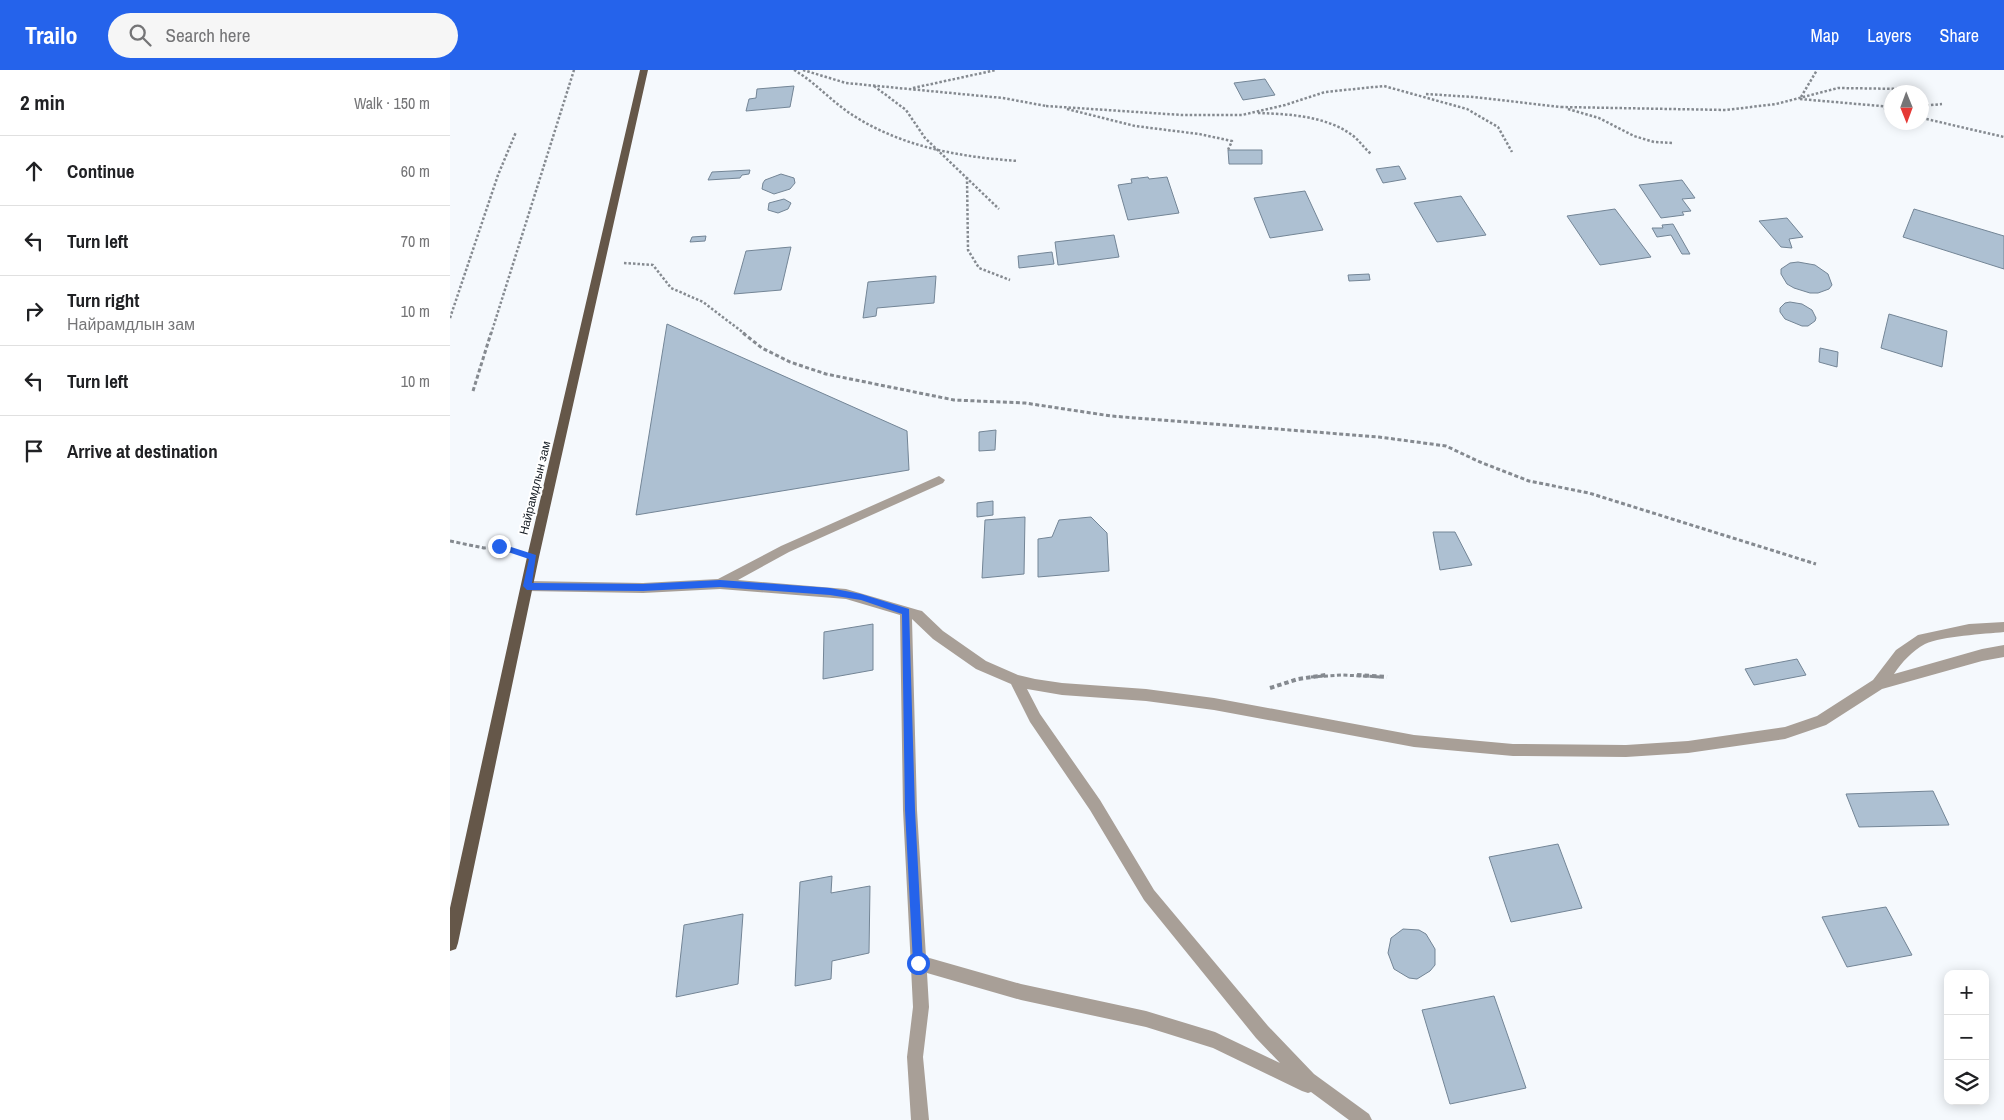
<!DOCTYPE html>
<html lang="en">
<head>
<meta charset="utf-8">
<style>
  :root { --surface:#fff; --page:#f6f6f6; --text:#202124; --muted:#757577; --line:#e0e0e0; --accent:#2563eb }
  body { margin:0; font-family:"Archivo Narrow",sans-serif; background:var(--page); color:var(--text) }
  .controls { position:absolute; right:15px; bottom:15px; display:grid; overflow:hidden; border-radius:10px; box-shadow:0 2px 12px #0003 }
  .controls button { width:45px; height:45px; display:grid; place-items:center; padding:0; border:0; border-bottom:1px solid var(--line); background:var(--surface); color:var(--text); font:25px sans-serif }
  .compass { position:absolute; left:1434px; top:15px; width:45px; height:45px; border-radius:50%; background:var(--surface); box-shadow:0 2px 12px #0003; rotate:179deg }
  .stop { position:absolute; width:15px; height:15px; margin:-11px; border:4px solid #2563eb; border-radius:50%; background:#fff }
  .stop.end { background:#2563eb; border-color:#fff; box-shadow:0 1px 5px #0008 }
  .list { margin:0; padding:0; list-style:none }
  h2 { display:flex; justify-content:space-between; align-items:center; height:65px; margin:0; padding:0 20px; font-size:21px }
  h2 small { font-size:16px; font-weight:400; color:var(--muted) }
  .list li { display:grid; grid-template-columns:32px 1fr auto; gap:15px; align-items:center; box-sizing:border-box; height:70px; padding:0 20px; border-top:1px solid var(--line) }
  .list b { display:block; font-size:19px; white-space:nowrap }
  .list p { margin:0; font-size:16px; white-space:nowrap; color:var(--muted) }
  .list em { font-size:16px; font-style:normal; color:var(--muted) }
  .icon { flex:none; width:28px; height:28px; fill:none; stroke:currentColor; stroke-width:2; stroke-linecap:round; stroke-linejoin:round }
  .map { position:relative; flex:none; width:1554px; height:1050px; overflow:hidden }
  header { display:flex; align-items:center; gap:30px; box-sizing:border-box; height:70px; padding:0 25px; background:var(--accent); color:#fff }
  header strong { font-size:24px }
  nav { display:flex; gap:28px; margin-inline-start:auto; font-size:18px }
  .search { width:350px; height:45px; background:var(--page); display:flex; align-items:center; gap:12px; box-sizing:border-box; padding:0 18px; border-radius:28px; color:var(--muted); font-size:19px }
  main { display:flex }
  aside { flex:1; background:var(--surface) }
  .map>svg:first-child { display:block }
  .building { fill:#adc0d2; stroke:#738596 }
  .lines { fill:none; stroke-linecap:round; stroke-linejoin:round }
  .path-far2 { stroke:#858a90; stroke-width:2.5; stroke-dasharray:2.5 2; stroke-linecap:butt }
  .path-far1 { stroke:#858a90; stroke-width:3; stroke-dasharray:4 2.5; stroke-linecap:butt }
  .path { stroke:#858a90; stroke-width:4; stroke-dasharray:4.5 3; stroke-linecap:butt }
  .minor { fill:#a89f97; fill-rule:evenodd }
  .major { fill:#655749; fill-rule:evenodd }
  .route { fill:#2563eb }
  .labels { text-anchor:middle; stroke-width:4; stroke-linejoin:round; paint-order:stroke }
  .street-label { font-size:12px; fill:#161d24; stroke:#fff }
</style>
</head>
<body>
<header>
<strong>Trailo</strong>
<div class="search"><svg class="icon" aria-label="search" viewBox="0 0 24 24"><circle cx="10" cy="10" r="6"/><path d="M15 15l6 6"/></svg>Search here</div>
<nav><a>Map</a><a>Layers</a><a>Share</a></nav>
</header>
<main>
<aside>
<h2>2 min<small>Walk · 150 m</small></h2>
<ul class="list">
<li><svg class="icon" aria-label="ahead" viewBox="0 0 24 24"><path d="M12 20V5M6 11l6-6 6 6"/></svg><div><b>Continue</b></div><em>60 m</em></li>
<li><svg class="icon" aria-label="left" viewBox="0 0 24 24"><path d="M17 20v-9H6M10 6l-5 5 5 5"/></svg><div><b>Turn left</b></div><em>70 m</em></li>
<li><svg class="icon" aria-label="right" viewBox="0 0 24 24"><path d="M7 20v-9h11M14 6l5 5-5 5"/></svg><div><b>Turn right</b><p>Найрамдлын зам</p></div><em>10 m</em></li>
<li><svg class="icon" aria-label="left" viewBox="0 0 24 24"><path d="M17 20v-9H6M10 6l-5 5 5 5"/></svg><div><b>Turn left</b></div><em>10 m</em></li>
<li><svg class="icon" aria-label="arrive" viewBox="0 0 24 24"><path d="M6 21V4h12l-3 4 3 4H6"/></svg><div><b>Arrive at destination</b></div></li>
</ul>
</aside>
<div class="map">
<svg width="1554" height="1050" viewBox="0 0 1554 1050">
  <rect width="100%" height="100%" fill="#f5f9fd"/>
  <!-- building -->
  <g class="building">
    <polygon points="815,9 825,25 793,30 784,13"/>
    <polygon points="344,16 340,37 296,41 299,29 306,28 307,19"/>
    <polygon points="778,80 812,80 812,94 779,94"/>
    <polygon points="949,96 956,109 933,113 926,99"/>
    <polygon points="300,100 299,104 292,105 290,108 258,110 262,102"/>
    <polygon points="331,104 344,108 345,113 340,119 324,124 312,119 313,113 315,110"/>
    <polygon points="698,107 699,109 717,107 729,143 678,150 668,115 682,113 681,109"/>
    <polygon points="1232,110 1245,128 1232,129 1241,141 1232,142 1234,145 1211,148 1189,115"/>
    <polygon points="855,121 873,160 820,168 804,128"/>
    <polygon points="1011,126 1036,165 987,172 964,133"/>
    <polygon points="334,129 341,133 338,139 328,143 318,140 319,133"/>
    <polygon points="1165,139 1201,187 1150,195 1117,146"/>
    <polygon points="1464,139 1554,166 1554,199 1453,167"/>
    <polygon points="1337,148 1353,167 1339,169 1342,178 1331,177 1309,151"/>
    <polygon points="1223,154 1240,184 1232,184 1221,165 1207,167 1202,158 1213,158 1212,155"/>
    <polygon points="664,165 669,187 608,195 605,172"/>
    <polygon points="256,166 255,171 240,172 242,167"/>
    <polygon points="341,177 331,220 284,224 296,181"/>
    <polygon points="602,182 604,194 569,198 568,186"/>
    <polygon points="1348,192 1365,195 1378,204 1382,215 1379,219 1368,223 1360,223 1344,218 1337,214 1331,204 1331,199 1340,193"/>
    <polygon points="919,204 920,210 899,211 898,205"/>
    <polygon points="486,206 484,233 427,238 426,246 413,248 418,212"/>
    <polygon points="1340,232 1352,234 1362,240 1366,248 1365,251 1358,256 1352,256 1335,249 1330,242 1330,238 1335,233"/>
    <polygon points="1439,244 1497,261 1492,297 1431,278"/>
    <polygon points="217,254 457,361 459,400 186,445"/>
    <polygon points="1370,278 1388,282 1387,297 1369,292"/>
    <polygon points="546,360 545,380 529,381 529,362"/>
    <polygon points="543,431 543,445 527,447 527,433"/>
    <polygon points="575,447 574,504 532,508 535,450"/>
    <polygon points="641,447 657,463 659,501 588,507 588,469 602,467 609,450"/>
    <polygon points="983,462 1005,462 1022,495 990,500"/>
    <polygon points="423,554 423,600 373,609 374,562"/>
    <polygon points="1347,589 1356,605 1304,615 1295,599"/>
    <polygon points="1483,721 1499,755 1409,757 1396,724"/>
    <polygon points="1108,774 1132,838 1061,852 1039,787"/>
    <polygon points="382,806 381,823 420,816 419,883 382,891 381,909 345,916 350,812"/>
    <polygon points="1436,837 1462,885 1397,897 1372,847"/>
    <polygon points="293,844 288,914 226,927 234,855"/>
    <polygon points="953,859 969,860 976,864 985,879 985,895 980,901 967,909 959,908 944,899 938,883 941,868"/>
    <polygon points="1044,926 1076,1018 1000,1034 972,940"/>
  </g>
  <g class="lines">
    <!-- path-far2 -->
    <g class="path-far2">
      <path d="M344,0C365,12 381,31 401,44C451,77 510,87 568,91"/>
      <polyline points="353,0 396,13 553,28 596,36"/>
      <polyline points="424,16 456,40 475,68 549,139"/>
      <polyline points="463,18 546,0"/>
      <polyline points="976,24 1023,27 1111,37"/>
      <polyline points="1351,27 1367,0"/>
      <polyline points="1350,29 1442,37"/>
      <polyline points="596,36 732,45 792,45 835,35 875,22 934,16 1017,39 1048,57 1062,82"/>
      <polyline points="1472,36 1492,34"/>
      <polyline points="1111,37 1276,40 1326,34 1388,18 1455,19"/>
      <polyline points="1434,38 1442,40"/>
      <polyline points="617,39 685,56 749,64 782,71 778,80"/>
      <polyline points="1118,39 1149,48 1184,66 1204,72 1223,73"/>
      <path d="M808,43C839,44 876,46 902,65C909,70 914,78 921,84"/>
      <polyline points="1472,48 1554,67"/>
      <polyline points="517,107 518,180 529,198 560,210"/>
      <polyline points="174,193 203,195 221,218 253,232 295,264"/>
      <polyline points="0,248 48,105 66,62"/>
      <polyline points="41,264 124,0"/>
    </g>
    <!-- path-far1 -->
    <g class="path-far1">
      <polyline points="293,263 312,278 340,292 376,304 504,330 575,333 661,346 929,367 996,376 1030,392 1079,411 1139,423 1366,494"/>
      <polyline points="23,321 41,263"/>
      <polyline points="0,471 34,478 49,476 60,480"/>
      <polyline points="861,607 892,605 932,607"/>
    </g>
    <!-- path -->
    <g class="path">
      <polyline points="907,605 937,607"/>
      <polyline points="820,618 848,609 876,605"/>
    </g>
    <!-- minor -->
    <path class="minor" d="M489,406L495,410L493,413L339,482L288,510L396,519L468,540L472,541L493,561L536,591L568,605L585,609L612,613L696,619L764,628L964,665L1063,674L1176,675L1238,671L1335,657L1367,646L1423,610L1446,580L1468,565L1519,554L1554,552V562C1534,564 1493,566 1475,574C1462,581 1452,592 1444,604L1532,579L1554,575V587L1532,591L1432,619L1376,655L1335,669L1238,683L1176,687L1063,686L964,677L764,640L696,631L612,625L577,619L590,644L650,730L704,820L818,956L864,1004L919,1044L922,1050H899L861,1022L858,1023L852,1021L763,978L696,957L571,930L477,903L479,937L473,987L479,1050H461L457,987L463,937L453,740L450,545L396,529L270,519L193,523L77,521L73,520L71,516L73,512L77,511L193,513L268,509L331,476ZM462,549L483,569L526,599L561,614L580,652L640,740L694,830L806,968L830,993L765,962L696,941L571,914L476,887L467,740Z"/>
    <!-- major -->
    <polygon class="major" points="190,0 198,0 89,487 8,873 6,879 0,881 0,838 77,487"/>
  </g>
  <!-- route -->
  <polygon class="route" points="49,473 86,485 82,513 193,514 270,510 380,518 411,524 459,539 465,740 473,893 472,896 468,898 463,893 455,740 452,544 411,530 380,525 270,517 193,521 77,520 73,516 79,489 46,478 46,474"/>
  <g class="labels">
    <!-- street labels -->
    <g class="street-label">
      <text transform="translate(85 418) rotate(-76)" y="4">Найрамдлын зам</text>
    </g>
  </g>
</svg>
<div class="controls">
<button>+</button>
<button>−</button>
<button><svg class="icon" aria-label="layers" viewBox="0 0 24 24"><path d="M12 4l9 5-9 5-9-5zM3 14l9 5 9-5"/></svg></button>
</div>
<svg class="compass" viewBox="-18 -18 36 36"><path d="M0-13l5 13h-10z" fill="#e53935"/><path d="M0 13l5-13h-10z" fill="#757577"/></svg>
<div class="stop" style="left:468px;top:893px"></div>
<div class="stop end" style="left:49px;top:476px"></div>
</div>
</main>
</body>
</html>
